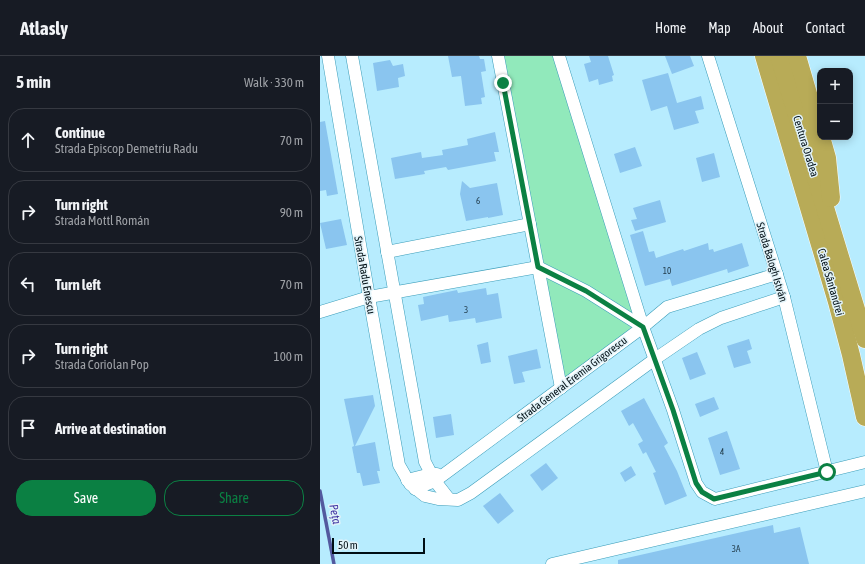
<!DOCTYPE html>
<html lang="en">
<head>
<meta charset="utf-8">
<style>
  :root { --surface:#171b24; --page:#242831; --text:#f1f3f6; --muted:#9ea1a6; --line:#363941; --accent:#0b8043 }
  body { margin:0; font-family:"Asap Condensed",sans-serif; background:var(--page); color:var(--text) }
  .controls { position:absolute; right:12px; top:12px; display:grid; overflow:hidden; border-radius:8px; box-shadow:0 2px 10px #0003 }
  .controls button { width:36px; height:36px; display:grid; place-items:center; padding:0; border:0; border-bottom:1px solid var(--line); background:var(--surface); color:var(--text); font:20px sans-serif }
  .scale { position:absolute; left:12px; bottom:10px; width:93px; box-sizing:border-box; padding-left:4px; border:2px solid #000e14; border-top:0; font-size:11px; line-height:14px; white-space:nowrap; color:#000e14; -webkit-text-stroke:3px #e2f3f9; paint-order:stroke }
  .stop { position:absolute; width:12px; height:12px; margin:-9px; border:3px solid #0b8043; border-radius:50%; background:#fff }
  .stop.end { background:#0b8043; border-color:#fff; box-shadow:0 1px 4px #0008 }
  .list { margin:0; padding:0; list-style:none }
  h2 { display:flex; justify-content:space-between; align-items:center; height:52px; margin:0; padding:0 16px; font-size:17px }
  h2 small { font-size:13px; font-weight:400; color:var(--muted) }
  .list li { display:grid; grid-template-columns:26px 1fr auto; gap:12px; align-items:center; box-sizing:border-box; height:64px; margin:0 8px 8px; padding:0 8px; border:1px solid var(--line); border-radius:16px }
  .list b { display:block; font-size:15px; white-space:nowrap }
  .list p { margin:0; font-size:13px; white-space:nowrap; color:var(--muted) }
  .list em { font-size:13px; font-style:normal; color:var(--muted) }
  .actions { display:flex; gap:8px; padding:12px 16px }
  .actions a { flex:1; padding:9px 0; border:1px solid var(--accent); border-radius:16px; text-align:center; font-size:14px; color:var(--accent) }
  .actions .main { background:var(--accent); color:#fff }
  .icon { flex:none; width:22px; height:22px; fill:none; stroke:currentColor; stroke-width:2; stroke-linecap:round; stroke-linejoin:round }
  .map { position:relative; flex:none; width:545px; height:508px; overflow:hidden }
  header { display:flex; align-items:center; gap:24px; box-sizing:border-box; height:56px; padding:0 20px; background:var(--surface); border-bottom:1px solid var(--line) }
  header strong { font-size:19px }
  nav { display:flex; gap:22px; margin-inline-start:auto; font-size:14px }
  main { display:flex }
  aside { flex:1; background:var(--surface) }
  .map>svg:first-child { display:block }
  .green { fill:#91e9bb }
  .lines { fill:none; stroke-linecap:round; stroke-linejoin:round }
  .stream { stroke:#53599e; stroke-width:3.5 }
  .building { fill:#8ac5ef }
  .minor-casing { stroke:#3b9db9; stroke-width:13 }
  .highway-casing { stroke:#fff; stroke-width:19 }
  .minor { stroke:#fff; stroke-width:12 }
  .highway { stroke:#b8ab57; stroke-width:18 }
  .route { stroke:#0b8043; stroke-width:5 }
  .labels { text-anchor:middle; stroke-width:3; stroke-linejoin:round; paint-order:stroke }
  .number-label { font-size:9px; fill:#223c4b }
  .street-label { font-size:11px; fill:#000e14; stroke:#e2f3f9 }
  .water-label { font-size:12px; font-style:italic; fill:#3d30a1; stroke:#e2f3f9 }
</style>
</head>
<body>
<header>
<strong>Atlasly</strong>
<nav><a>Home</a><a>Map</a><a>About</a><a>Contact</a></nav>
</header>
<main>
<aside>
<h2>5 min<small>Walk · 330 m</small></h2>
<ul class="list">
<li><svg class="icon" aria-label="ahead" viewBox="0 0 24 24"><path d="M12 20V5M6 11l6-6 6 6"/></svg><div><b>Continue</b><p>Strada Episcop Demetriu Radu</p></div><em>70 m</em></li>
<li><svg class="icon" aria-label="right" viewBox="0 0 24 24"><path d="M7 20v-9h11M14 6l5 5-5 5"/></svg><div><b>Turn right</b><p>Strada Mottl Román</p></div><em>90 m</em></li>
<li><svg class="icon" aria-label="left" viewBox="0 0 24 24"><path d="M17 20v-9H6M10 6l-5 5 5 5"/></svg><div><b>Turn left</b></div><em>70 m</em></li>
<li><svg class="icon" aria-label="right" viewBox="0 0 24 24"><path d="M7 20v-9h11M14 6l5 5-5 5"/></svg><div><b>Turn right</b><p>Strada Coriolan Pop</p></div><em>100 m</em></li>
<li><svg class="icon" aria-label="arrive" viewBox="0 0 24 24"><path d="M6 21V4h12l-3 4 3 4H6"/></svg><div><b>Arrive at destination</b></div></li>
</ul>
<div class="actions"><a class="main">Save</a><a>Share</a></div>
</aside>
<div class="map">
<svg width="545" height="508" viewBox="0 0 545 508">
  <rect width="100%" height="100%" fill="#b7ecfe"/>
  <!-- green -->
  <polygon class="green" points="178,0 239,0 323,271 241,332"/>
  <g class="lines">
    <!-- stream -->
    <polyline class="stream" points="0,435 14,508"/>
  </g>
  <!-- building -->
  <g class="building">
    <polygon points="128,0 159,0 160,3 164,3 166,15 161,16 165,41 161,42 162,48 145,50 141,20 132,21"/>
    <polygon points="269,0 288,0 294,19 292,20 293,25 279,29 278,23 269,26 264,8 271,6"/>
    <polygon points="345,0 370,0 374,10 352,18"/>
    <polygon points="70,4 73,10 83,8 85,20 78,22 79,31 57,35 53,7"/>
    <polygon points="348,17 357,47 381,40 384,53 375,55 379,67 354,74 347,50 331,55 322,24"/>
    <polygon points="5,65 18,138 7,140 6,134 0,135 0,66"/>
    <polygon points="175,76 179,96 174,96 176,105 128,114 126,111 104,115 105,118 75,123 71,102 101,96 102,102 123,99 122,94 148,89 147,83"/>
    <polygon points="315,91 322,110 300,117 294,98"/>
    <polygon points="394,97 400,121 382,126 376,102"/>
    <polygon points="142,125 150,132 177,127 183,159 168,162 168,161 146,165 140,138"/>
    <polygon points="340,144 346,166 315,175 311,164 317,163 313,152"/>
    <polygon points="21,163 27,189 6,193 0,167"/>
    <polygon points="323,175 329,196 334,195 336,202 363,193 364,195 388,187 389,194 393,193 394,196 422,187 429,210 408,217 407,213 352,230 350,223 325,230 310,179"/>
    <polygon points="166,232 167,239 178,237 182,262 156,267 155,262 129,266 128,259 101,265 98,249 104,248 103,241 137,234 138,237"/>
    <polygon points="429,283 432,293 427,295 431,307 414,312 407,290"/>
    <polygon points="168,286 171,306 161,308 157,289"/>
    <polygon points="217,293 221,312 202,316 205,326 194,328 188,300"/>
    <polygon points="377,296 386,318 370,324 362,302"/>
    <polygon points="53,339 55,350 35,390 55,386 60,415 57,415 60,427 43,430 40,417 37,417 32,391 34,390 24,343"/>
    <polygon points="394,341 399,353 380,361 375,348"/>
    <polygon points="324,342 348,387 344,390 357,415 367,440 345,449 333,417 336,416 326,396 323,398 318,388 323,385 313,367 309,370 301,355"/>
    <polygon points="131,358 134,379 116,382 113,361"/>
    <polygon points="407,375 420,413 400,419 388,382"/>
    <polygon points="226,407 238,422 222,435 210,419"/>
    <polygon points="311,410 316,419 305,426 300,417"/>
    <polygon points="180,437 194,455 178,468 163,450"/>
    <polygon points="453,469 454,477 480,471 489,508 298,508 298,504"/>
  </g>
  <g class="lines">
    <!-- minor casing -->
    <g class="minor-casing">
      <g id="minor">
        <polyline points="8,0 49,241 79,409 90,428 105,440 118,443 138,444 151,437 335,303 379,273 401,262 464,241"/>
        <polyline points="32,0 105,406 115,425 129,443"/>
        <polyline points="178,0 241,332"/>
        <polyline points="239,0 323,271 353,354 376,427 382,436 395,443 545,406"/>
        <polyline points="388,0 464,241 507,416"/>
        <polyline points="67,196 210,168"/>
        <polyline points="218,211 266,235 323,271"/>
        <polyline points="0,256 49,241 218,211"/>
        <polyline points="87,424 111,418 117,418"/>
        <polyline points="95,433 115,425 323,271 347,251 457,218"/>
        <polyline points="232,508 545,435"/>
      </g>
    </g>
    <!-- highway casing -->
    <g class="highway-casing">
      <g id="highway">
        <polyline points="444,0 517,246 531,299 545,361"/>
        <polyline points="459,0 545,283"/>
        <polyline points="477,0 500,79"/>
        <polyline points="501,81 507,102 511,142"/>
      </g>
    </g>
    <!-- minor -->
    <use href="#minor" class="minor"/>
    <!-- highway -->
    <use href="#highway" class="highway"/>
  </g>
  <g class="lines">
    <!-- route -->
    <polyline class="route" points="183,27 218,211 266,235 323,271 353,354 376,427 382,436 394,443 507,416"/>
  </g>
  <g class="labels">
    <!-- number labels -->
    <g class="number-label">
      <text x="158" y="148">6</text>
      <text x="347" y="218">10</text>
      <text x="146" y="257">3</text>
      <text x="402" y="399">4</text>
      <text x="416" y="496">3A</text>
    </g>
    <!-- street labels -->
    <g class="street-label">
      <text transform="translate(486 90) rotate(73)" y="4">Centura Oradea</text>
      <text transform="translate(452 206) rotate(73)" y="4">Strada Balogh István</text>
      <text transform="translate(45 219) rotate(80)" y="4">Strada Radu Enescu</text>
      <text transform="translate(511 226) rotate(74)" y="4">Calea Sântandrei</text>
      <text transform="translate(252 323) rotate(-37)" y="4">Strada General Eremia Grigorescu</text>
    </g>
    <!-- water labels -->
    <g class="water-label">
      <text transform="translate(15 458) rotate(79)" y="4">Peța</text>
    </g>
  </g>
</svg>
<div class="controls">
<button>+</button>
<button>−</button>
</div>
<div class="scale">50 m</div>
<div class="stop" style="left:507px;top:416px"></div>
<div class="stop end" style="left:183px;top:27px"></div>
</div>
</main>
</body>
</html>
